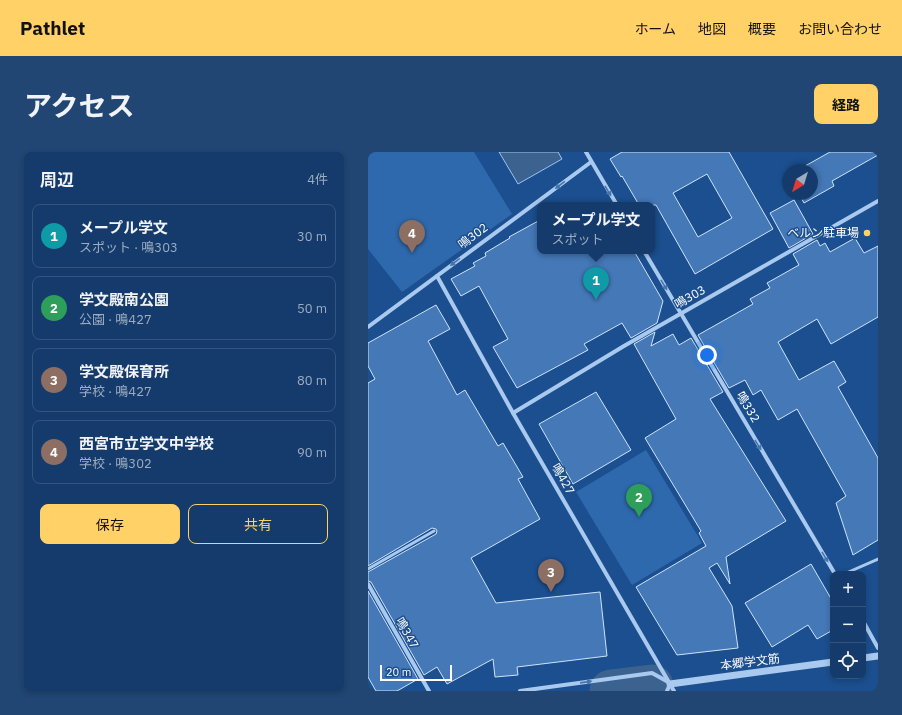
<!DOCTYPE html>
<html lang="ja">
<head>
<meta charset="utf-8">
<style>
  :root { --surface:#143b6b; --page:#214673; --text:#f1f3f6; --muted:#9dadc1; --line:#33557e; --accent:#ffd166 }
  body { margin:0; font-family:"IBM Plex Sans","Noto Sans JP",sans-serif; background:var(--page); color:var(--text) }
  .controls { position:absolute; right:12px; bottom:12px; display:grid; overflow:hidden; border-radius:8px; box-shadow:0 2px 6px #0003 }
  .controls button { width:36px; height:36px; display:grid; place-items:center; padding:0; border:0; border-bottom:1px solid var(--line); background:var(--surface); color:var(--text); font:20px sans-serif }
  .compass { position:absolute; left:414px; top:12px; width:36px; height:36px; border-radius:50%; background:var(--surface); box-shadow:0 2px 6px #0003; rotate:218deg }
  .scale { position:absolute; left:12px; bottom:10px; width:72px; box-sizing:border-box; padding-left:4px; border:2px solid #fff; border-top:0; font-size:11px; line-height:14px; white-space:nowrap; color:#fff; -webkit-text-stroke:3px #1b4f8f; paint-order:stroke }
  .you { position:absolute; left:339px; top:203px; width:14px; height:14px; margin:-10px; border:3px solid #fff; border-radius:50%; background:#1a73e8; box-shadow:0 0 0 6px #1a73e833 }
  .badge { display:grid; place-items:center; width:26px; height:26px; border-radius:50%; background:var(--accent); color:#fff; font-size:13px; font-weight:700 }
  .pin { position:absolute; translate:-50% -33px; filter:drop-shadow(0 1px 2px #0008) }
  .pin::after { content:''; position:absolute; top:21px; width:14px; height:12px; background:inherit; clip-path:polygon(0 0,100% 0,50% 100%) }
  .popup { position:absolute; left:169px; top:50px; width:118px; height:52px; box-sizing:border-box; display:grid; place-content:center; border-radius:8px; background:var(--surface); filter:drop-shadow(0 1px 3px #0005); font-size:13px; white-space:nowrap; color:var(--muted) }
  .popup b { font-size:15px; color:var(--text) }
  .popup::after { content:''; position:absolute; left:50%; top:100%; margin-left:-8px; border:8px solid transparent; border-top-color:var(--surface) }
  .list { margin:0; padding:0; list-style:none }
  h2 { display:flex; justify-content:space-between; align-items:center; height:52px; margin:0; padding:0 16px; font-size:17px }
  h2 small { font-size:13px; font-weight:400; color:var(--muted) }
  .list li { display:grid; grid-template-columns:26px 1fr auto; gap:12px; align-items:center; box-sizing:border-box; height:64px; margin:0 8px 8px; padding:0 8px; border:1px solid var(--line); border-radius:8px }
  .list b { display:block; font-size:15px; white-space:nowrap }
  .list p { margin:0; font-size:13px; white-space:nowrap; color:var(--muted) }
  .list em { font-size:13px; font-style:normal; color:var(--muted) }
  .actions { display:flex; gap:8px; padding:12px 16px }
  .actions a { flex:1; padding:9px 0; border:1px solid var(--accent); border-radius:8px; text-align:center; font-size:14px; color:var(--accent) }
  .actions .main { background:var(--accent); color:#111 }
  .icon { flex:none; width:22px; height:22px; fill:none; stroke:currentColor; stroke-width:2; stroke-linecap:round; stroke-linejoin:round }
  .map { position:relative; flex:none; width:510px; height:539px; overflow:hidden; border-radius:8px }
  header { display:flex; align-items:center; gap:24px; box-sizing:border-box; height:56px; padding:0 20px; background:var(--accent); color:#111 }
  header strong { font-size:19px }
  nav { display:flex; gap:22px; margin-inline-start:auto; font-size:14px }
  .intro { display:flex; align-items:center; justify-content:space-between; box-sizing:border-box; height:96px; padding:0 24px }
  h1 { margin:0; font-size:28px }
  .button { padding:10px 18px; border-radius:8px; background:var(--accent); color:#111; font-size:14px; font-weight:700 }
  main { display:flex; gap:24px; padding:0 24px }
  aside { flex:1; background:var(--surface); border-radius:8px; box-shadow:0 2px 6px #0003 }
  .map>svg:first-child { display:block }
  .green { fill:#2e69ad }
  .water { fill:#3c6290; stroke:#9cc4f0 }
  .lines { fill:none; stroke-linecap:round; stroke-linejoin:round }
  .river { stroke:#3c6290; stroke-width:43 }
  .building { fill:#4478b7; stroke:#cfe3fa; fill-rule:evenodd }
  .service { stroke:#a9c9ee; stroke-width:3 }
  .minor { stroke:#a9c9ee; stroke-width:4 }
  .tertiary { stroke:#a9c9ee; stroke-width:7 }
  .oneway { fill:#4674ac }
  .poi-dot { fill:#ffd166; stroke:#1b4f8f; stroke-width:1.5 }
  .labels { text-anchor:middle; stroke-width:3; stroke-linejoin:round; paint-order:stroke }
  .poi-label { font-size:12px; fill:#fff; stroke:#1b4f8f; text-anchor:end }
  .street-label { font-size:12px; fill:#fff; stroke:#1b4f8f }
</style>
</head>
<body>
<header>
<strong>Pathlet</strong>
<nav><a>ホーム</a><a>地図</a><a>概要</a><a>お問い合わせ</a></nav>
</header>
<div class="intro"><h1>アクセス</h1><a class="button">経路</a></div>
<main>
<aside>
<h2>周辺<small>4件</small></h2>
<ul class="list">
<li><span class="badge" style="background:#0f9aa8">1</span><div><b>メープル学文</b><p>スポット · 鳴303</p></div><em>30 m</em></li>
<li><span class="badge" style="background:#2e9e5b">2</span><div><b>学文殿南公園</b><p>公園 · 鳴427</p></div><em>50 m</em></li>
<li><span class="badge" style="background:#8d6e63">3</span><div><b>学文殿保育所</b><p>学校 · 鳴427</p></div><em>80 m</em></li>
<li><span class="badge" style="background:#8d6e63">4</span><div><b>西宮市立学文中学校</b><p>学校 · 鳴302</p></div><em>90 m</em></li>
</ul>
<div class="actions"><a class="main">保存</a><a>共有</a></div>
</aside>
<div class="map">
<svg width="510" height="539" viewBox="0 0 510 539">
  <rect width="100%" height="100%" fill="#1b4f8f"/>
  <!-- green -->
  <g class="green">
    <polygon points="0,0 106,0 144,62 34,140 0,97"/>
    <polygon points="278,298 334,391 264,433 208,340"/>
  </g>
  <!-- water -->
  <polygon class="water" points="131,0 190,0 194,7 150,32"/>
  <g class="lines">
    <!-- river -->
    <polyline class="river" points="243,539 284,534"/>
  </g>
  <!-- building -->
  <g class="building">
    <path d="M254,0H361L405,77L327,122L288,53H271L254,24L253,25L242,7ZM339,22L364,66L330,85L305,41Z"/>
    <polygon points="462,0 510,0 510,3 464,29 466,34 436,51 431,42 444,42 444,18 430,18"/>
    <polygon points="426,48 445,82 421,96 402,61"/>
    <polygon points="172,68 172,99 266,99 295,149 289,171 263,186 254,171 216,192 220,198 149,236 125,195 140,187 111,134 93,144 83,127 107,114 105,111 118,104 117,101 142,86 141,85"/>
    <polygon points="487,86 496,101 510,94 510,165 463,192 449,167 410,190 431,228 466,209 478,230 470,235 510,306 510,388 485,403 468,351 478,344 429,257 410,268 393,238 385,243 377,228 361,236 330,183 385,152 382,147 402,136 399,131 431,113 425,102 449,88 452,94 457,91 462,100"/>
    <polygon points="68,153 82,177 60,189 89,243 97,238 130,294 135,291 155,325 150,327 172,367 103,406 128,451 232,440 239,504 149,515 150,523 127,525 125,507 79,532 69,515 56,523 3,430 0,429 0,420 68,382 69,379 68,377 64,376 0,414 0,231 7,227 0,214 0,191"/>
    <polygon points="287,180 283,194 305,182 311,193 323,186 355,240 342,247 418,369 358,405 362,432 349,411 341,416 364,454 370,496 309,503 268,435 338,394 331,381 333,379 277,286 308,267 266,192"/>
    <polygon points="228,240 263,298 205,332 171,272"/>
    <polygon points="443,412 465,450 465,478 449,487 440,473 404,495 377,451"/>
    <polygon points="0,439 50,527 29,539 8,539 0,525"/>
  </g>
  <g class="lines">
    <!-- service -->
    <g class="service">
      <polyline points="0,417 66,379"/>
      <polyline points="476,422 510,407"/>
    </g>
    <!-- minor -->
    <g class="minor">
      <polyline points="218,0 249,53"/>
      <polyline points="276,99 467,422"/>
      <polyline points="69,124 145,261 306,539"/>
      <polyline points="0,175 223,10"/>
      <polyline points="145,261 256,194 510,49"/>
      <polyline points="0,432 61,539"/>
      <polyline points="495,469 510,496"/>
      <polyline points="152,539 284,521 302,531"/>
      <polyline points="299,539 302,532"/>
    </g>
    <!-- tertiary -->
    <g class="tertiary">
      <polyline points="495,506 510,504"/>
      <polyline points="302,532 465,510"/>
    </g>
  </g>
  <!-- one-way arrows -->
  <defs><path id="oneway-solid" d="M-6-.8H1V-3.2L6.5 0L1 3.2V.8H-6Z"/></defs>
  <g class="oneway">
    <use href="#oneway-solid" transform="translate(192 33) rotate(143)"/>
    <use href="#oneway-solid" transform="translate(240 39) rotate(59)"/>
    <use href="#oneway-solid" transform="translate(87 110) rotate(143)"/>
    <use href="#oneway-solid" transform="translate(296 133) rotate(59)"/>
    <use href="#oneway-solid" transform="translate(390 293) rotate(59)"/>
    <use href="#oneway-solid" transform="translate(457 405) rotate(59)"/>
    <use href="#oneway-solid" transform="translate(218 530) rotate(-8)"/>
  </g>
  <!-- markers -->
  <circle class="poi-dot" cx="499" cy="81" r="4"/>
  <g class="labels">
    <!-- poi labels -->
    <g class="poi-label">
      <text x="491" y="85">ベルン駐車場</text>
    </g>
    <!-- street labels -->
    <g class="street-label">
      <text transform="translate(105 84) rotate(-37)" y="4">鳴302</text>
      <text transform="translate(322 145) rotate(-30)" y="4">鳴303</text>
      <text transform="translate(380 255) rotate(59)" y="4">鳴332</text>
      <text transform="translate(195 327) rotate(60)" y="4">鳴427</text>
      <text transform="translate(39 481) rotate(60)" y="4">鳴347</text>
      <text transform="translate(382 510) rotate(-7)" y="4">本郷学文筋</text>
    </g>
  </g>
</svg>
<div class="controls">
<button>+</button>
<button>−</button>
<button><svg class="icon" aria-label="locate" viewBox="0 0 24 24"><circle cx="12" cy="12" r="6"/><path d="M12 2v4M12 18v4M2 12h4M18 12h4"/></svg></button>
</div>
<svg class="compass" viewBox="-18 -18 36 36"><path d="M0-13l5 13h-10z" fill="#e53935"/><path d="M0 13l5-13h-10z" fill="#9dadc1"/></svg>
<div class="scale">20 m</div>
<div class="you"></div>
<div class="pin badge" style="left:228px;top:148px;background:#0f9aa8">1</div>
<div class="popup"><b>メープル学文</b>スポット</div>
<div class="pin badge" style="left:271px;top:365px;background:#2e9e5b">2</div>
<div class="pin badge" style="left:183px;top:440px;background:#8d6e63">3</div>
<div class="pin badge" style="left:44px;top:101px;background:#8d6e63">4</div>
</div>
</main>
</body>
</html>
